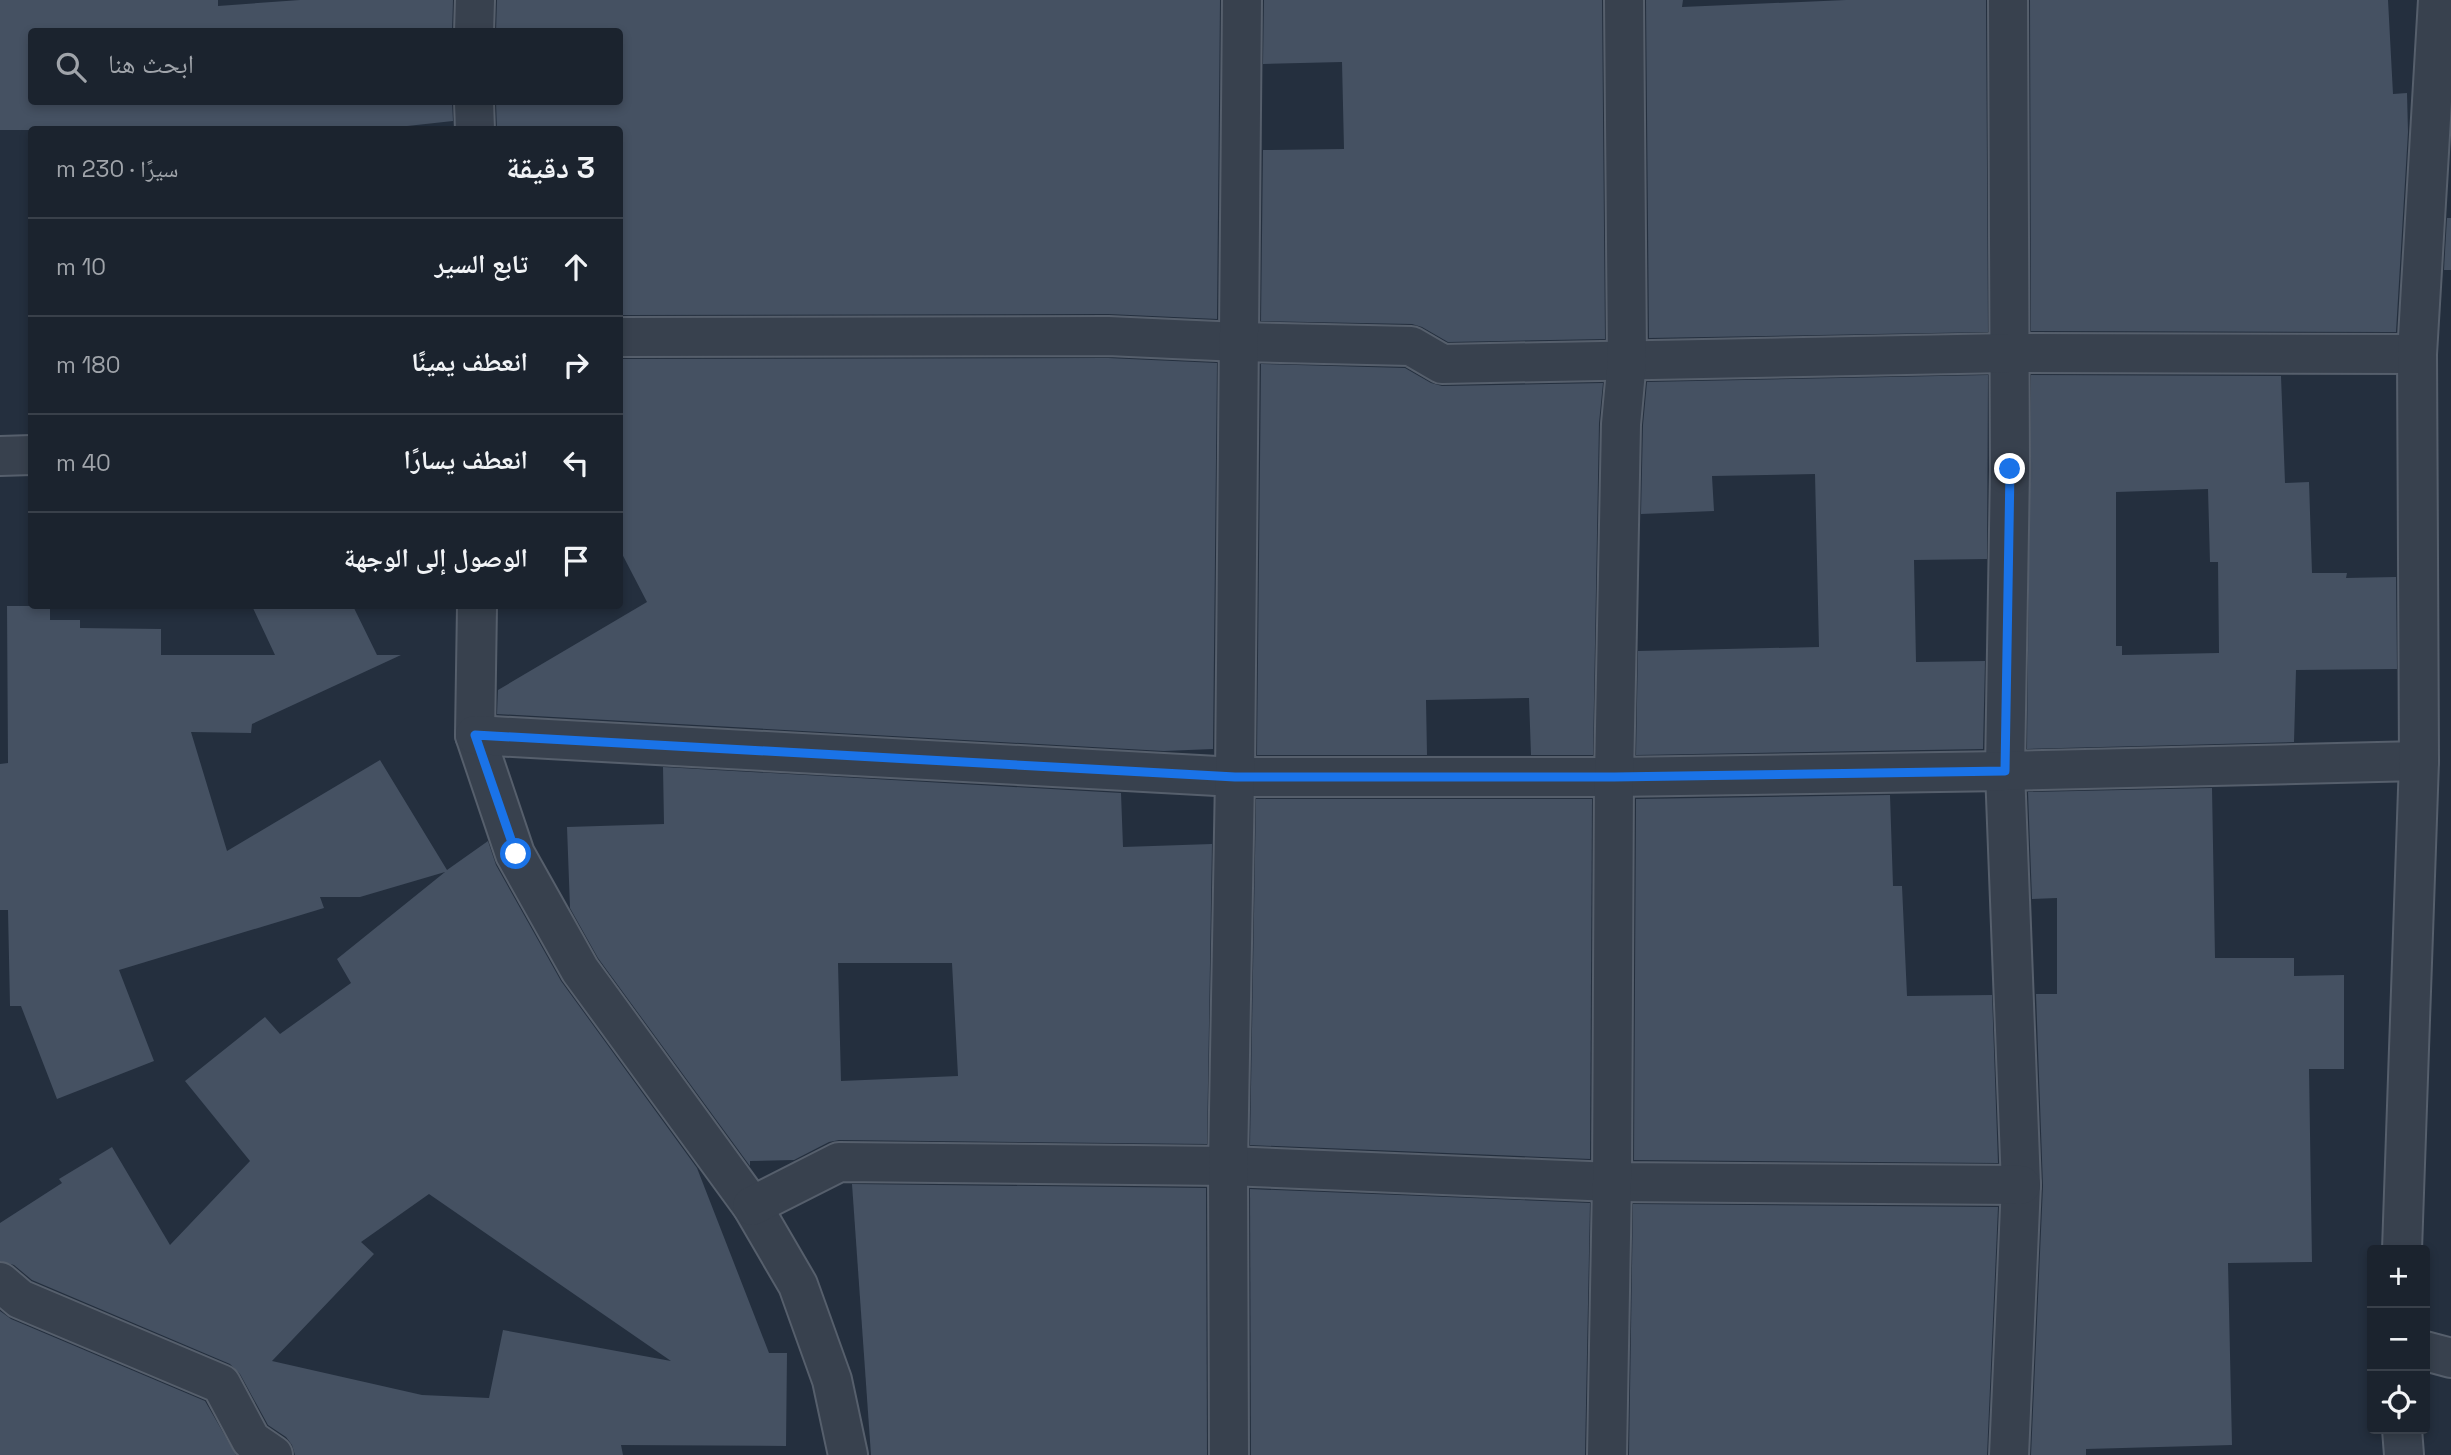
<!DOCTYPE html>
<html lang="ar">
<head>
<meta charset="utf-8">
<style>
  :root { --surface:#1b232e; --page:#282f3a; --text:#f1f3f6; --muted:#a0a4aa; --line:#39404a }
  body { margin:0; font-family:"Space Grotesk","Noto Naskh Arabic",sans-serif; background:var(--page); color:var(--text); direction:rtl }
  .controls { position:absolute; right:21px; bottom:21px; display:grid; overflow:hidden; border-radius:7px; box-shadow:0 4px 10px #0003 }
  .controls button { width:63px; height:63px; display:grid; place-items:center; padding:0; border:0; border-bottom:2px solid var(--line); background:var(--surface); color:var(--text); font:35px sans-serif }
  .stop { position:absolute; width:21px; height:21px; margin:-16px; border:5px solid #1a73e8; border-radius:50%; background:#fff }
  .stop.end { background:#1a73e8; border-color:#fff; box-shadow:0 2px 7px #0008 }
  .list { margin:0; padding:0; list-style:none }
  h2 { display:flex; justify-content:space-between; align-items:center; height:91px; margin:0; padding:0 28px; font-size:30px }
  h2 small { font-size:23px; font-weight:400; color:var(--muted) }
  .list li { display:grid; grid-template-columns:46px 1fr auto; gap:21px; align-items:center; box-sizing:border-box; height:98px; padding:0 28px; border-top:2px solid var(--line) }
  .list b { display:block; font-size:26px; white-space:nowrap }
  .list em { font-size:23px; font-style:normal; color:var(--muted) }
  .icon { flex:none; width:38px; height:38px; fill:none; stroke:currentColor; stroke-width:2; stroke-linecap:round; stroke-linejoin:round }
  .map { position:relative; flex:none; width:2451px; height:1455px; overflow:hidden; direction:ltr }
  .search { position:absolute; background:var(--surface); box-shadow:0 4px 10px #0003; left:28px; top:28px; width:595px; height:77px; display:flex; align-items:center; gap:18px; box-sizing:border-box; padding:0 24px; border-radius:7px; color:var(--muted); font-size:26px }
  .panel { position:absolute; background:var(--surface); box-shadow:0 4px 10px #0003; left:28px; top:126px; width:595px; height:483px; border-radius:7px; direction:rtl }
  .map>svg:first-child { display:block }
  .building { fill:#455162; fill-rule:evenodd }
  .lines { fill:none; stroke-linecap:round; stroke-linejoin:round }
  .minor-casing { stroke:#565f6c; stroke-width:42 }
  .minor { stroke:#38414e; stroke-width:38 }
  .route { stroke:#1a73e8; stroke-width:9 }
</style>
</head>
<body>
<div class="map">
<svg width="2451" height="1455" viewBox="0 0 2451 1455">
  <rect width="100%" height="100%" fill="#242f3e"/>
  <!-- building -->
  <g class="building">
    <polygon points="0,0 218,0 218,6 300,0 453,0 452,32 32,32 32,102 452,102 453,121 371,130 0,130"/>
    <polygon points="497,0 1220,0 1217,319 1108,314 620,315 620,130 497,130 496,102 620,102 620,32 496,32"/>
    <polygon points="1264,0 1602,0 1605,339 1448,342 1422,327 1412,324 1261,321 1263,150 1344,149 1342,62 1263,64"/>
    <polygon points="1646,0 1683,0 1682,7 1846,0 1986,0 1988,332 1649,338"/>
    <polygon points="2030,0 2388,0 2393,94 2407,93 2408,132 2396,332 2031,331"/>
    <polygon points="2447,218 2451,218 2451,270 2444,270"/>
    <polygon points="1108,358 1217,363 1213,749 1164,751 497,714 498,690 647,602 620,550 620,359"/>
    <polygon points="1261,364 1405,368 1431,383 1442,386 1603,383 1599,423 1593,755 1531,755 1529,698 1426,700 1427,755 1257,755"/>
    <polygon points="1988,375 1987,559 1914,560 1916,662 1985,661 1983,749 1636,755 1638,651 1819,647 1815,474 1712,476 1714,511 1641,514 1643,425 1647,382"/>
    <path d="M2031,375L2281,376L2285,483L2309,482L2312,573H2347L2346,578L2396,577L2397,669L2296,670L2294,742L2027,749ZM2208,489L2210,562H2218L2219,653L2122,655V646H2116V492Z"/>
    <path d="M7,606H50V620H80V628L161,629V655H275L252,606H353L377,655H401L252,724L251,733L191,732L227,851L380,760L447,870L488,841L496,865L561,981L697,1168L769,1353H787L786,1446L621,1445L623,1455H295L292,1445L286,1437L268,1425L240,1374L230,1364L32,1280L14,1265L0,1261V1223L62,1183L59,1179L112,1147L170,1245L250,1161L185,1081L265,1017L280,1034L351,983L337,959L445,872L360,897H320L324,908L119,970L154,1061L57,1099L21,1006H10L8,910H0V764L8,763ZM429,1194L671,1361L503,1330L489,1398L422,1395L272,1361L374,1254L361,1242Z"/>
    <path d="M663,767L1121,793L1123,847L1212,844L1207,1144L839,1140L829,1142L794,1160L750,1161V1166L598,958L570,908L567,827L664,824ZM838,963H952L958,1076L841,1081Z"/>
    <polygon points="2212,788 2215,958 2294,958 2294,976 2344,975 2344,1069 2309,1069 2312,1262 2228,1263 2232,1445 2086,1449 2086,1455 2031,1455 2043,1186 2036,994 2057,994 2057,898 2032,899 2028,792"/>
    <polygon points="1890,795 1893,886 1902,886 1907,996 1992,995 1998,1163 1634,1160 1636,799"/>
    <polygon points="1256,799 1592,799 1590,1159 1250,1145"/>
    <polygon points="852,1184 1206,1188 1207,1455 871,1455"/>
    <polygon points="1250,1189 1590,1203 1585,1455 1251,1455"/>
    <polygon points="1633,1204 1998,1207 1987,1455 1629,1455"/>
    <polygon points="0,1311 11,1319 205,1401 236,1455 0,1455"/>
  </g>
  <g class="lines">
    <!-- minor casing -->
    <g class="minor-casing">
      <g id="minor">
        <polyline points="2008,0 2010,469 2005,771 2021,1185 2009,1455"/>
        <polyline points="474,32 475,0"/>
        <polyline points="474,102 475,130"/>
        <polyline points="620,337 1108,336 1239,342 1411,346 1442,364 2009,353 2417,354"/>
        <polyline points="0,456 32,455"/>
        <polyline points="477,606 475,735 515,854 580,970 752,1206 798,1285 832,1380 848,1455"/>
        <polyline points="475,735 1235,777 1614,777 2005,771 2419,761"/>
        <polyline points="752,1206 839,1162 1228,1166 1612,1182 2021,1185"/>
        <polyline points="2402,1250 2419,761 2417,354 2438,0"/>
        <polyline points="0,1282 20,1299 221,1384 251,1440 273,1455"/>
        <polyline points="2425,1351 2451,1358"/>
        <polyline points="2402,1429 2404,1455"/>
        <polyline points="1229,1455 1228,1166 1235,777 1242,0"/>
        <polyline points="1607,1455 1612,1182 1614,777 1621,424 1627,360 1624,0"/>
      </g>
    </g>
    <!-- minor -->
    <use href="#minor" class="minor"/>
  </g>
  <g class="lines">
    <!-- route -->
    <polyline class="route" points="516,854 475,735 1235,777 1614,777 2005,771 2010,469"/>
  </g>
</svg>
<div class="controls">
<button>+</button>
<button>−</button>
<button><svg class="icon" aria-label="locate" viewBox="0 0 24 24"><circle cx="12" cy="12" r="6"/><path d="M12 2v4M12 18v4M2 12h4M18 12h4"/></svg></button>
</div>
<div class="stop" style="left:516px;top:854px"></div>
<div class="stop end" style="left:2010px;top:469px"></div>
<div class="search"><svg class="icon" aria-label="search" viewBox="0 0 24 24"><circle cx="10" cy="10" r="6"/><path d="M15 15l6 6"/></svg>ابحث هنا</div>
<section class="panel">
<h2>3 دقيقة<small>سيرًا · 230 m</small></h2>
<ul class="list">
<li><svg class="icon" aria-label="ahead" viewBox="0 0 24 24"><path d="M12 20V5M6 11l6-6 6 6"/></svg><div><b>تابع السير</b></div><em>10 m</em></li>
<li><svg class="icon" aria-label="right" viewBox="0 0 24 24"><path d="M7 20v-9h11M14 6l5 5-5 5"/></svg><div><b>انعطف يمينًا</b></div><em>180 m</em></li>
<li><svg class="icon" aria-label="left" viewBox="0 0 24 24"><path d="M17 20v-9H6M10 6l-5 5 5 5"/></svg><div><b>انعطف يسارًا</b></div><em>40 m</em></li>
<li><svg class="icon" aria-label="arrive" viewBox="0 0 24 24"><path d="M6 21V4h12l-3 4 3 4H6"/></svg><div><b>الوصول إلى الوجهة</b></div></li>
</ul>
</section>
</div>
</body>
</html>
